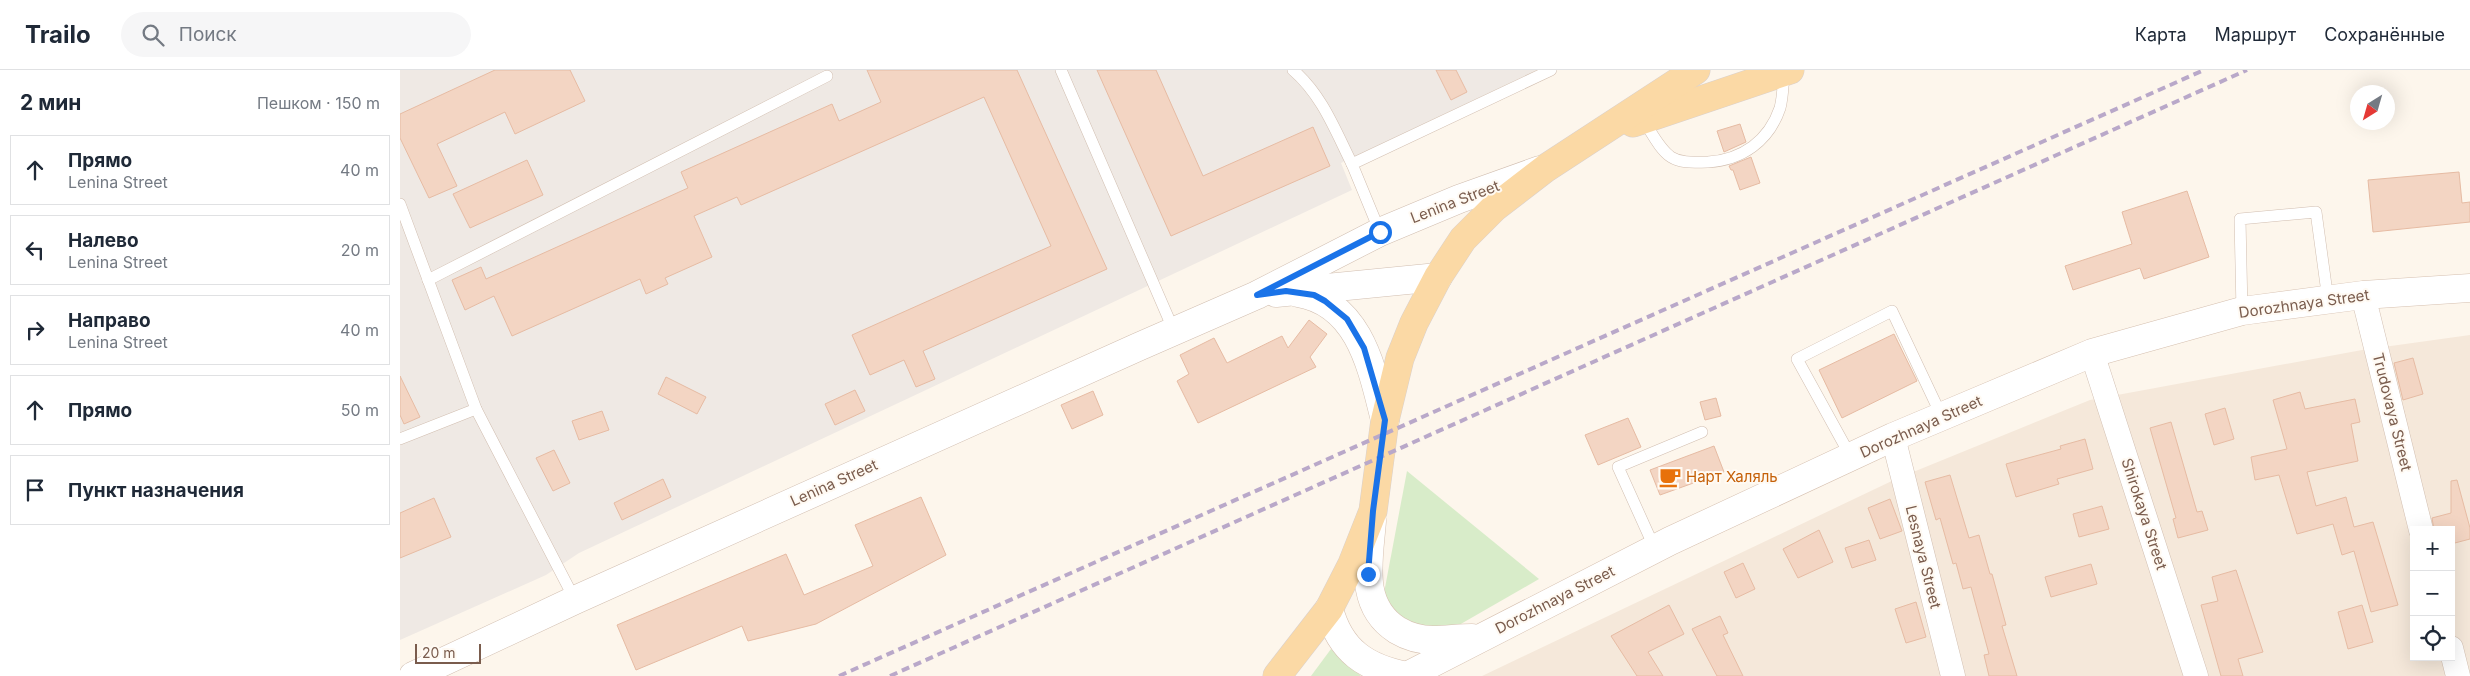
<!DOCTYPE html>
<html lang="ru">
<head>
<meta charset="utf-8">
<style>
  :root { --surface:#fff; --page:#f6f6f7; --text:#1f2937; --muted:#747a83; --line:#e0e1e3 }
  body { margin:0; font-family:Inter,sans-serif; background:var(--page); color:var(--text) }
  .controls { position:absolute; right:15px; bottom:15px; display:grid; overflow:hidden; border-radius:0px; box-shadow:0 5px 20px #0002 }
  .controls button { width:45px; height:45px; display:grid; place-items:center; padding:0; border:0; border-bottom:1px solid var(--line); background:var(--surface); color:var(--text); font:25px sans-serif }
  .compass { position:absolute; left:1950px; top:15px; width:45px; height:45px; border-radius:50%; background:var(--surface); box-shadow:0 5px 20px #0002; rotate:217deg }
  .scale { position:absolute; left:15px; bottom:12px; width:66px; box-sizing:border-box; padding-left:5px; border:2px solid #7a5c4d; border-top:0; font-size:14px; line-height:18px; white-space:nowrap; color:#7a5c4d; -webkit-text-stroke:4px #fffaf3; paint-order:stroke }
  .stop { position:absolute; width:15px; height:15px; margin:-11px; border:4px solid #1a73e8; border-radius:50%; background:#fff }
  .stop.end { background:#1a73e8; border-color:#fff; box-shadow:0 1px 5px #0008 }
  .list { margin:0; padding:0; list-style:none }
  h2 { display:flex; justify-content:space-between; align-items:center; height:65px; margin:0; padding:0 20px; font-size:21px }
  h2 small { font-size:16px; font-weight:400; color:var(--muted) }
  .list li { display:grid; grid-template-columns:32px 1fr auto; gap:15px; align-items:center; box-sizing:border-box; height:70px; margin:0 10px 10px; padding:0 10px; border:1px solid var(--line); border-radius:0px }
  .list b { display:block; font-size:19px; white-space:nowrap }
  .list p { margin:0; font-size:16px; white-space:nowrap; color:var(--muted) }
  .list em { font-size:16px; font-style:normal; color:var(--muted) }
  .icon { flex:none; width:28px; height:28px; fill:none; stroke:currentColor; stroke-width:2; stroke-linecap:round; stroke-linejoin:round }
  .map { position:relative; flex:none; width:2070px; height:606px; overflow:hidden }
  header { display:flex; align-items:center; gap:30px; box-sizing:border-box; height:70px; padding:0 25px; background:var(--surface); border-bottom:1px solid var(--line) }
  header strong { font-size:24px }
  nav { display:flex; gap:28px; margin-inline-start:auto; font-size:18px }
  .search { width:350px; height:45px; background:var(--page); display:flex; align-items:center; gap:12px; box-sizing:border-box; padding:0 18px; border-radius:28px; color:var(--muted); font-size:19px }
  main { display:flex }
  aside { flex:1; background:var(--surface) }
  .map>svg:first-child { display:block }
  .residential { fill:#f5e8da; fill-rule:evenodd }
  .industrial { fill:#efe9e4 }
  .green { fill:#d8ecc9 }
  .building { fill:#f3d5c3; stroke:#e6bba3 }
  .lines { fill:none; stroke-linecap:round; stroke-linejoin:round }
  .service-casing { stroke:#d1beb0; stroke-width:12 }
  .minor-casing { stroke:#d1beb0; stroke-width:25 }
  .tertiary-casing { stroke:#d1beb0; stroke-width:29 }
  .secondary-casing { stroke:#d6c0b0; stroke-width:29 }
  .primary-casing { stroke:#dad1cd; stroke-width:29 }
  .service { stroke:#fff; stroke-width:11 }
  .minor { stroke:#fff; stroke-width:24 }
  .tertiary { stroke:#fff; stroke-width:28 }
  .secondary { stroke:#fff; stroke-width:28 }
  .primary { stroke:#fbd9a5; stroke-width:28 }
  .rail { stroke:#b9a8c9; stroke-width:4; stroke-dasharray:8 5; stroke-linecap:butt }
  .route { stroke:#1a73e8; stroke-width:6 }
  .labels { text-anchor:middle; stroke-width:4; stroke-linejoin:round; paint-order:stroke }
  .street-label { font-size:15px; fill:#7a5c4d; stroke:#fffaf3 }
  .food-label { font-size:15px; fill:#c56008; stroke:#fffaf3; text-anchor:start }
</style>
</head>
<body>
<header>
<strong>Trailo</strong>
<div class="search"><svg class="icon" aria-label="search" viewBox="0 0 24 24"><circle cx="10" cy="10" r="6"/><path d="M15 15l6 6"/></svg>Поиск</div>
<nav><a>Карта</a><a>Маршрут</a><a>Сохранённые</a></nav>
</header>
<main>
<aside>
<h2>2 мин<small>Пешком · 150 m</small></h2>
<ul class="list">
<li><svg class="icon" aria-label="ahead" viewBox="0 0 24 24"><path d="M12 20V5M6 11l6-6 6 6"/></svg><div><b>Прямо</b><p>Lenina Street</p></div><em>40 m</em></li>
<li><svg class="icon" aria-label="left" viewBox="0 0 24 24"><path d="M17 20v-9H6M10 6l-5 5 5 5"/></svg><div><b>Налево</b><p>Lenina Street</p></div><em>20 m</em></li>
<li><svg class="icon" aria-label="right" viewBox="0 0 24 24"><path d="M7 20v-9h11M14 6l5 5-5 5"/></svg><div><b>Направо</b><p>Lenina Street</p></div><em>40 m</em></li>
<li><svg class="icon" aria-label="ahead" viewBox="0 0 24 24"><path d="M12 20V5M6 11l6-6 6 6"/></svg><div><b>Прямо</b></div><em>50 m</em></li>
<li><svg class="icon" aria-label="arrive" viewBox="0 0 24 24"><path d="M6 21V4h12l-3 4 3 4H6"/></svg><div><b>Пункт назначения</b></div></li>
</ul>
</aside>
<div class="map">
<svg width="2070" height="606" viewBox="0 0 2070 606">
  <rect width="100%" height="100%" fill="#fdf6ec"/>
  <!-- residential -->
  <path class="residential" d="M2070,265V606H1082L1496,409L1690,330L1962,280ZM2014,460H2051V587H2014Z"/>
  <!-- industrial -->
  <polygon class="industrial" points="0,0 1137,0 941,93 952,120 179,483 146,505 0,570"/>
  <!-- green -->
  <g class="green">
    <polygon points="1007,401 1139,509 1059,555 1038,563 992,544 984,523"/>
    <polygon points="931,579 961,606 911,606"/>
  </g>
  <!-- building -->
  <g class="building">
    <polygon points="95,0 170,0 185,31 115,64 105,42 37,74 57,116 29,128 0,68 0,44"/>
    <polygon points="467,0 617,0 707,199 523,281 535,309 516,317 504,290 470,305 452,265 651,176 584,27 341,135 337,127 294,146 312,187 265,208 268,214 246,224 240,209 112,266 94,226 65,240 52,210 81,197 86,209 288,118 281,102 432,34 439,51 481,32"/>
    <polygon points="697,0 756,0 803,106 913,57 930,96 771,166"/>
    <polygon points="1036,0 1056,0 1067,22 1051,30"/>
    <polygon points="1340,54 1346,72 1324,82 1317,61"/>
    <polygon points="1351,87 1360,113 1340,120 1333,100 1331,100 1329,96"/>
    <polygon points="127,90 143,125 70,158 53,124"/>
    <polygon points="2059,102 2062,133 2070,132 2070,152 1973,162 1968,110"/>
    <polygon points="1787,121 1809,187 1744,209 1740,198 1673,220 1665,196 1732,174 1722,142"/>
    <polygon points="909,250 927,264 910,287 916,297 798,353 777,311 789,304 780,285 814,268 827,293 882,266 888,278"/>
    <polygon points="1494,264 1517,311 1442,348 1419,300"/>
    <polygon points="2013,288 2023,324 2003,330 1994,293"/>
    <polygon points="0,306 20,347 4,354 0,345"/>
    <polygon points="266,307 306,327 297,344 258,324"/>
    <polygon points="455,320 465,341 435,355 425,334"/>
    <polygon points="693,321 703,345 672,359 661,335"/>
    <polygon points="1900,322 1905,339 1955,329 1960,352 1951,354 1958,391 1907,402 1916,436 1946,427 1954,457 1973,452 1998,535 1971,542 1954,481 1942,485 1933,454 1897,464 1879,405 1855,410 1851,387 1887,379 1873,330"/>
    <polygon points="1316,328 1321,346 1305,350 1300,332"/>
    <polygon points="1825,338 1834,369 1814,375 1805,344"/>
    <polygon points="202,341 209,360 179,370 172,351"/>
    <polygon points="1228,348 1241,377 1198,395 1185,365"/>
    <polygon points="1771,352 1797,442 1802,441 1808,460 1778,468 1773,449 1776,448 1750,358"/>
    <polygon points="1685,369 1693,399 1657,409 1659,414 1616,427 1606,394 1661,379 1660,376"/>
    <polygon points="1314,376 1324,402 1260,425 1250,400"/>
    <polygon points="154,380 170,413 153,421 136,388"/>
    <polygon points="1550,405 1569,468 1579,465 1590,504 1592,504 1606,555 1602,556 1617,606 1589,606 1584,585 1589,584 1571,517 1563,519 1556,493 1553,494 1540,448 1536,450 1525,412"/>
    <polygon points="263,409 271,427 222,450 214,433"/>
    <polygon points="2057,410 2070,458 2070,469 2051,474 2051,460 2034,460 2032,448 2051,443 2051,411"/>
    <polygon points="521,427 546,485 416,554 348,571 342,556 236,600 217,555 386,484 404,525 473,496 455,455"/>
    <polygon points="34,428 51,467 0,488 0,443"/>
    <polygon points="1490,429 1502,461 1480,469 1468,438"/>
    <polygon points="1702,436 1709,459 1679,467 1673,444"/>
    <polygon points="1419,460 1433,492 1398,508 1383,479"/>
    <polygon points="1469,470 1476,490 1452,498 1445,478"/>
    <polygon points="1343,493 1355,519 1336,528 1324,502"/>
    <polygon points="1691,494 1697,514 1651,527 1645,507"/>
    <polygon points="1836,500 1863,582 1838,589 1843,606 1821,606 1801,535 1818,531 1812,507"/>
    <polygon points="1516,532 1526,567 1506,573 1495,539"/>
    <polygon points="1269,535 1284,564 1248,582 1263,606 1237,606 1211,566"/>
    <polygon points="1962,535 1973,572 1948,579 1938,542"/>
    <polygon points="1320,546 1328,563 1323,565 1343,606 1317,606 1292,559"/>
  </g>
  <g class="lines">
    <!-- service casing -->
    <g class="service-casing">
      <g id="service">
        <polyline points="661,0 774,261"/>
        <path d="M893,0C922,25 935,60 952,94"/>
        <path d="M1243,50C1251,61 1259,79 1271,87C1282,94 1296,92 1308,92C1342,90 1369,71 1380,38C1383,27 1383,14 1384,3"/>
        <polyline points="0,134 76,339 175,530"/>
        <polyline points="980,162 952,94 1151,0"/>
        <polyline points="28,210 427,6"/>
        <polyline points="1842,241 1840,149 1916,142 1928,230"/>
        <polyline points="0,369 76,339"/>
        <polyline points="1451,387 1397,289 1492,241 1542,347"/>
        <polyline points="1255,479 1218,397 1302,362"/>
      </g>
    </g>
    <!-- minor casing -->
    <g class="minor-casing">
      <g id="minor">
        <polyline points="1963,225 2021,460"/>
        <polyline points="1692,283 1796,606"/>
        <polyline points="1493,367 1553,606"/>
        <polyline points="2051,578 2058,606"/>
      </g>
    </g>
    <!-- tertiary casing -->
    <g class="tertiary-casing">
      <g id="tertiary">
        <polyline points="876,223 1038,207"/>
        <path d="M898,223C960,233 972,299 985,350"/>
        <polyline points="13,606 175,530 738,277 857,225 980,162 1059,129 1140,100"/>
      </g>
    </g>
    <!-- secondary casing -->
    <g class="secondary-casing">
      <g id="secondary">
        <path d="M972,451C969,490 958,535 997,560C1007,566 1021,570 1033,570C1046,570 1059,568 1072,568"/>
        <path d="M929,539C940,581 966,598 1007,606"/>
        <polyline points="1007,606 1270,471 1493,367 1692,283 1842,241 1963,225 2070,218"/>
      </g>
    </g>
    <!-- primary casing -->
    <g class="primary-casing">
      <g id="primary">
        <polyline points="1233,53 1390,0"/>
        <polyline points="877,606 929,539 952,494 973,441 985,350 1000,288 1014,253 1038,207 1063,169 1094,138 1146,98 1296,0"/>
      </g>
    </g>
    <!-- service -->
    <use href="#service" class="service"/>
    <!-- minor -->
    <use href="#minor" class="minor"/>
    <!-- tertiary -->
    <use href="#tertiary" class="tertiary"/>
    <!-- secondary -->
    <use href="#secondary" class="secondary"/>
    <!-- primary -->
    <use href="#primary" class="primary"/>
    <!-- rail -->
    <g class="rail">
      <polyline points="439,606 1804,0"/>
      <polyline points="490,606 1847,0"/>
    </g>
  </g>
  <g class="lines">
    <!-- route -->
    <polyline class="route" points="968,504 973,441 985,350 964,278 947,249 925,231 914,225 886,221 857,225 980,162"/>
  </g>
  <!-- icons -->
  <defs>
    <g id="cafe-bare" transform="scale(1.725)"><path d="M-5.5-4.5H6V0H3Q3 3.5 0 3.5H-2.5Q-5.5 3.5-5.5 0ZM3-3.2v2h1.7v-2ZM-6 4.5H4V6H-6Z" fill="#e8710a" stroke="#fffaf3" stroke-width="2.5" paint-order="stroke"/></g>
  </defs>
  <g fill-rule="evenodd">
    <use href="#cafe-bare" x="1270" y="407"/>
  </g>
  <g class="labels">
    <!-- street labels -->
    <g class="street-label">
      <text transform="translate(1055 132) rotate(-21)" y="5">Lenina Street</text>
      <text transform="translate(1904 234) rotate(-8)" y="5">Dorozhnaya Street</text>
      <text transform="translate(1992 342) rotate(76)" y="5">Trudovaya Street</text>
      <text transform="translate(1521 357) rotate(-24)" y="5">Dorozhnaya Street</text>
      <text transform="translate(434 413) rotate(-24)" y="5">Lenina Street</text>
      <text transform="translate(1744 444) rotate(72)" y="5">Shirokaya Street</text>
      <text transform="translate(1523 487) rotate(76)" y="5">Lesnaya Street</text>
      <text transform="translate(1155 530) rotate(-27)" y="5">Dorozhnaya Street</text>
    </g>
    <!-- food labels -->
    <g class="food-label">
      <text x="1286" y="412">Нарт Халяль</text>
    </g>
  </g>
</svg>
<div class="controls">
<button>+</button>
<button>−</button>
<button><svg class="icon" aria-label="locate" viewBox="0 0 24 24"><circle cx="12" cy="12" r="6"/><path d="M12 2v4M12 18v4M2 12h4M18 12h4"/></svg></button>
</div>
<svg class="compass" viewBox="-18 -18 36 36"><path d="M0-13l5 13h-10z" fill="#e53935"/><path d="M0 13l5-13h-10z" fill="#747a83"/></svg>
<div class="scale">20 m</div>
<div class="stop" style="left:980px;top:162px"></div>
<div class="stop end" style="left:968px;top:504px"></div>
</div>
</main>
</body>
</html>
